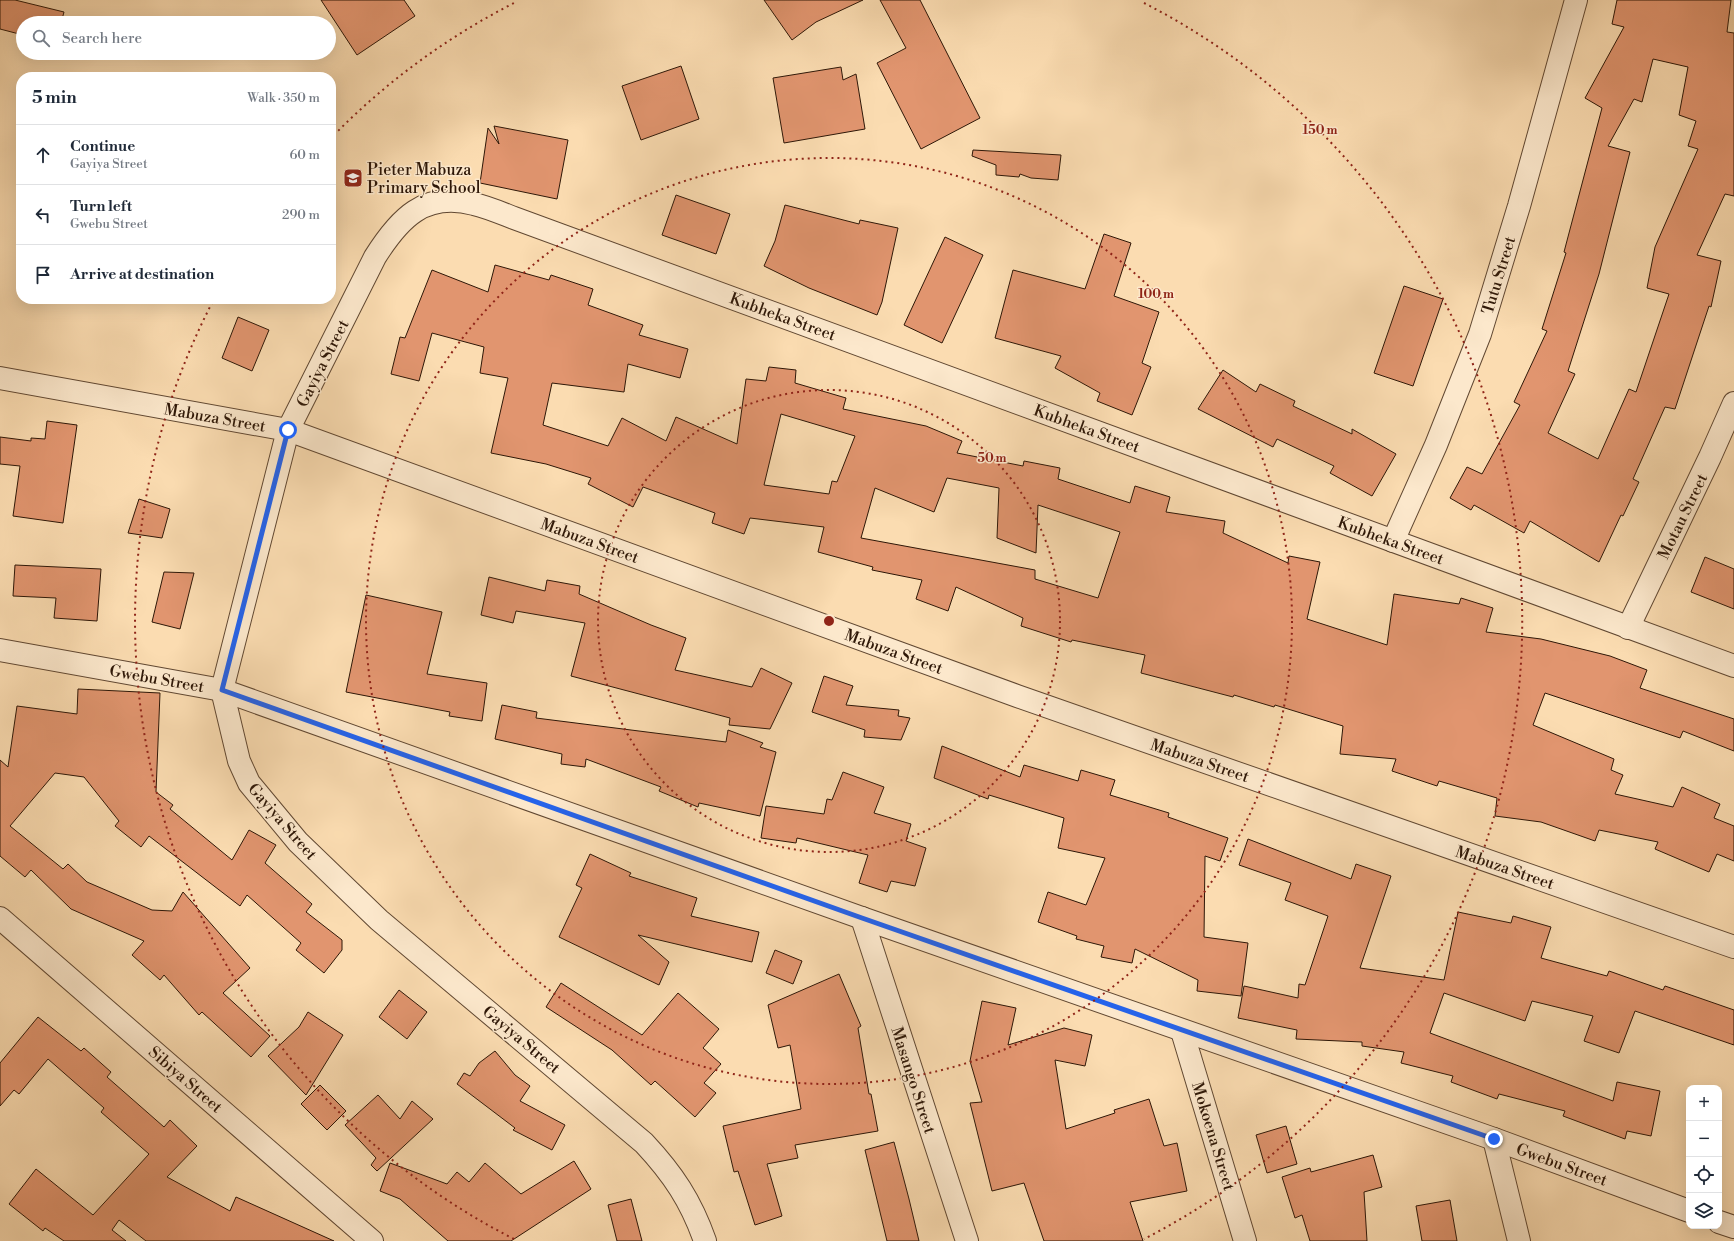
<!DOCTYPE html>
<html lang="en">
<head>
<meta charset="utf-8">
<style>
  :root { --surface:#fff; --page:#f6f6f7; --text:#1f2937; --muted:#747a83; --line:#e0e1e3 }
  body { margin:0; font-family:"Libre Bodoni",serif; background:var(--page); color:var(--text) }
  .controls { position:absolute; right:12px; bottom:12px; display:grid; overflow:hidden; border-radius:8px; box-shadow:0 4px 16px #0002 }
  .controls button { width:36px; height:36px; display:grid; place-items:center; padding:0; border:0; border-bottom:1px solid var(--line); background:var(--surface); color:var(--text); font:20px sans-serif }
  .stop { position:absolute; width:12px; height:12px; margin:-9px; border:3px solid #2563eb; border-radius:50%; background:#fff }
  .stop.end { background:#2563eb; border-color:#fff; box-shadow:0 1px 4px #0008 }
  .list { margin:0; padding:0; list-style:none }
  h2 { display:flex; justify-content:space-between; align-items:center; height:52px; margin:0; padding:0 16px; font-size:17px }
  h2 small { font-size:13px; font-weight:400; color:var(--muted) }
  .list li { display:grid; grid-template-columns:26px 1fr auto; gap:12px; align-items:center; box-sizing:border-box; height:60px; padding:0 16px; border-top:1px solid var(--line) }
  .list b { display:block; font-size:15px; white-space:nowrap }
  .list p { margin:0; font-size:13px; white-space:nowrap; color:var(--muted) }
  .list em { font-size:13px; font-style:normal; color:var(--muted) }
  .icon { flex:none; width:22px; height:22px; fill:none; stroke:currentColor; stroke-width:2; stroke-linecap:round; stroke-linejoin:round }
  .map { position:relative; flex:none; width:1734px; height:1241px; overflow:hidden }
  .search { position:absolute; background:var(--surface); box-shadow:0 4px 16px #0002; left:16px; top:16px; width:320px; height:44px; display:flex; align-items:center; gap:10px; box-sizing:border-box; padding:0 14px; border-radius:22px; color:var(--muted); font-size:15px }
  .panel { position:absolute; background:var(--surface); box-shadow:0 4px 16px #0002; left:16px; top:72px; width:320px; height:232px; border-radius:16px }
  .map>svg:first-child { display:block }
  .building { fill:#e1956f; stroke:#2e1707; fill-rule:evenodd }
  .lines { fill:none; stroke-linecap:round; stroke-linejoin:round }
  .street-casing { stroke:#614832; stroke-width:24 }
  .street { stroke:#fce8cc; stroke-width:22 }
  .route { stroke:#2563eb; stroke-width:5 }
  .ring { fill:none; stroke:#8f2418; stroke-width:2; stroke-dasharray:2 4 }
  .labels { text-anchor:middle; stroke-width:3; stroke-linejoin:round; paint-order:stroke }
  .poi-label { font-size:16px; fill:#2e1707; stroke:#fce8cc; text-anchor:start }
  .street-label { font-size:16px; fill:#2e1707; stroke:#fce8cc }
  .centre { fill:#8f2418; stroke:#fce8cc; stroke-width:2 }
  .ring-label { font-size:12px; text-anchor:middle; font-weight:bold; fill:#8f2418; stroke:#fce8cc; stroke-width:3; stroke-linejoin:round; paint-order:stroke }
</style>
</head>
<body>
<div class="map">
<svg width="1734" height="1241" viewBox="0 0 1734 1241">
  <rect width="100%" height="100%" fill="#fbdcb1"/>
  <filter id="stains"><feTurbulence type="fractalNoise" baseFrequency=".005" numOctaves="4"/><feColorMatrix values="0 0 0 0 .2 0 0 0 0 .09 0 0 0 0 .02 0 0 0 .5 -.17"/></filter>
  <radialGradient id="worn" r=".72"><stop offset=".6" stop-color="#630" stop-opacity="0"/><stop offset="1" stop-color="#630" stop-opacity=".3"/></radialGradient>
  <!-- building -->
  <g class="building">
    <polygon points="0,0 15,0 64,12 61,23 23,23 23,35 0,29"/>
    <polygon points="321,0 404,0 415,16 357,55"/>
    <polygon points="764,0 863,0 816,22 792,40"/>
    <polygon points="880,0 920,0 980,118 921,149 877,63 906,48"/>
    <path d="M1617,0H1731L1727,32L1734,33V196L1725,194L1697,255L1721,261L1711,307L1709,306L1675,409L1665,407L1633,479L1639,482L1623,516L1621,515L1599,562L1530,521L1524,533L1474,505L1471,510L1450,498L1467,467L1482,474L1520,405L1514,402L1547,331L1542,329L1566,253L1564,252L1602,108L1585,98L1624,27L1612,24ZM1653,59L1688,67L1679,115L1696,121L1688,146L1698,149L1655,247L1647,288L1669,294L1636,392L1629,389L1598,459L1548,433L1575,374L1568,371L1599,274L1630,152L1608,146L1634,99L1642,102Z"/>
    <polygon points="681,66 699,119 641,140 622,86"/>
    <polygon points="841,67 843,80 856,74 865,129 784,143 773,78"/>
    <polygon points="494,126 568,140 557,199 480,183 488,128 499,144"/>
    <polygon points="973,150 1061,155 1058,180 1031,178 1020,174 1019,177 996,175 996,165 972,156"/>
    <polygon points="676,195 730,214 716,254 662,235"/>
    <polygon points="785,205 859,224 860,220 898,228 882,302 877,315 809,288 764,266 775,241"/>
    <polygon points="1104,234 1131,243 1114,296 1159,312 1142,363 1151,367 1132,415 1097,401 1100,393 1055,368 1061,356 995,338 1013,270 1085,289"/>
    <polygon points="945,237 983,255 942,343 904,325"/>
    <path d="M495,265L549,280L551,275L593,289L588,305L643,325L639,335L688,349L680,378L628,364L624,392L552,383L543,425L608,446L622,418L666,441L676,417L737,444L746,379L766,381L769,367L796,370L795,383L846,398L843,409L926,426L962,441L957,453L1023,466L1024,461L1060,468L1058,479L1130,503L1135,486L1170,497L1166,512L1225,521L1223,533L1288,563L1289,556L1320,562L1307,619L1387,645L1394,594L1459,604L1461,598L1493,608L1486,632L1541,639L1610,656L1647,670L1640,688L1734,719V751L1683,731L1680,738L1545,693L1533,725L1614,759L1611,770L1623,775L1615,794L1673,807L1682,787L1720,804L1714,818L1734,826V861L1717,854L1709,872L1655,849L1658,842L1599,830L1595,841L1541,822L1495,816L1497,798L1439,781L1437,786L1392,771L1396,759L1340,754L1343,726L1275,705L1274,707L1234,695L1233,697L1141,673L1145,655L1072,640L1071,642L1021,626L1023,618L956,587L948,611L916,599L922,580L872,570L873,567L818,552L824,527L750,518L744,534L712,523L715,513L643,487L633,507L588,484L591,478L546,464L491,453L508,378L480,373L484,347L432,333L419,381L391,374L400,337L405,338L432,270L488,292ZM781,414L855,436L837,482L832,481L829,494L764,485ZM947,478L999,488L997,538L1036,553L1038,505L1120,532L1098,598L1035,579V570L861,538L875,488L934,512Z"/>
    <polygon points="1404,286 1443,299 1413,386 1374,373"/>
    <polygon points="238,317 269,330 252,371 222,358"/>
    <polygon points="1223,370 1256,392 1260,384 1295,401 1293,406 1352,434 1352,429 1396,454 1372,496 1330,473 1334,466 1277,439 1273,447 1198,409"/>
    <polygon points="47,421 77,425 63,523 13,516 20,466 0,464 0,437 31,441 31,438 45,439"/>
    <polygon points="139,499 170,509 162,538 128,533"/>
    <polygon points="1705,557 1734,569 1734,609 1691,592"/>
    <polygon points="15,565 101,569 97,621 54,618 56,598 13,596"/>
    <polygon points="164,572 194,573 180,629 152,622"/>
    <polygon points="489,577 545,591 547,580 580,586 579,594 651,625 686,638 675,670 752,687 761,668 792,683 770,729 729,725 730,718 571,676 585,623 516,611 513,623 481,615"/>
    <polygon points="366,595 442,612 427,674 487,683 482,721 449,716 450,712 346,692"/>
    <polygon points="824,676 853,686 846,705 899,710 898,716 910,718 901,740 864,737 865,730 812,712"/>
    <polygon points="78,689 160,693 156,792 173,805 170,809 232,860 249,830 276,845 265,863 312,904 306,912 342,940 342,950 324,973 296,950 301,943 247,895 240,906 149,836 141,847 115,826 119,821 84,777 55,773 10,826 63,869 68,864 87,882 152,910 172,911 183,892 250,968 223,993 270,1036 251,1057 202,1012 199,1015 164,975 160,980 132,955 144,941 71,909 31,870 25,877 0,856 0,760 8,767 17,706 77,714"/>
    <polygon points="502,705 537,712 536,718 726,742 728,730 763,743 760,747 776,752 760,816 699,803 698,807 659,791 661,787 586,759 585,767 561,764 562,754 495,739"/>
    <polygon points="942,746 1020,777 1024,765 1078,781 1081,770 1115,780 1110,795 1169,813 1168,817 1228,838 1220,861 1205,856 1204,937 1248,943 1241,996 1197,991 1198,980 1135,949 1132,963 1101,957 1104,946 1076,939 1077,936 1038,922 1048,892 1086,905 1105,858 1058,848 1064,818 989,795 988,799 934,778"/>
    <polygon points="843,772 884,787 874,813 911,824 906,841 926,848 915,886 891,881 887,892 859,883 868,855 797,838 796,843 761,838 766,806 824,814 827,799 832,800"/>
    <polygon points="1248,839 1351,879 1356,864 1391,876 1360,968 1444,980 1458,912 1511,923 1513,916 1551,927 1541,958 1607,976 1609,971 1663,990 1665,986 1734,1010 1734,1045 1635,1011 1619,1053 1584,1041 1593,1016 1532,1001 1525,1021 1444,993 1430,1033 1613,1101 1617,1082 1660,1091 1651,1136 1627,1131 1625,1139 1563,1116 1565,1111 1499,1094 1497,1099 1451,1082 1453,1076 1401,1063 1404,1052 1362,1046 1362,1042 1296,1039 1297,1030 1238,1018 1244,986 1298,998 1299,984 1305,985 1328,916 1285,900 1291,883 1239,865"/>
    <polygon points="590,854 631,873 629,876 697,898 691,916 759,932 752,962 638,935 669,962 659,985 559,937 582,888 576,885"/>
    <polygon points="775,950 802,961 793,984 766,973"/>
    <polygon points="839,974 861,1026 858,1028 869,1094 871,1094 878,1131 795,1145 798,1158 767,1164 782,1216 755,1225 738,1171 734,1172 723,1126 801,1109 790,1045 778,1048 768,1005"/>
    <polygon points="561,983 642,1035 678,993 719,1029 703,1048 721,1064 704,1083 716,1093 695,1117 655,1081 651,1085 612,1050 546,1007"/>
    <polygon points="399,990 427,1012 407,1039 379,1017"/>
    <polygon points="982,1001 1016,1008 1008,1045 1064,1028 1092,1035 1085,1066 1055,1060 1066,1129 1115,1113 1114,1110 1149,1099 1164,1146 1177,1143 1187,1191 1130,1202 1143,1241 1044,1241 1024,1183 992,1191 970,1103 982,1102 970,1061"/>
    <polygon points="308,1012 343,1035 306,1095 268,1056 299,1027"/>
    <polygon points="38,1017 81,1051 84,1048 111,1072 107,1077 164,1127 170,1120 197,1146 167,1177 230,1211 236,1197 334,1241 146,1241 119,1220 112,1230 126,1241 64,1241 45,1228 43,1231 9,1204 36,1169 93,1215 149,1154 101,1112 104,1108 48,1059 19,1094 14,1090 0,1106 0,1063"/>
    <polygon points="495,1051 515,1075 530,1086 520,1101 565,1125 552,1150 513,1130 515,1128 457,1084 464,1073 470,1076 479,1063"/>
    <polygon points="320,1085 346,1111 327,1130 301,1104"/>
    <polygon points="378,1095 400,1119 412,1101 433,1119 377,1171 371,1165 376,1158 345,1125"/>
    <polygon points="1286,1126 1297,1164 1267,1173 1256,1135"/>
    <polygon points="894,1142 909,1199 919,1241 887,1241 865,1150"/>
    <polygon points="1373,1155 1382,1187 1364,1192 1367,1241 1310,1241 1302,1215 1295,1218 1282,1177 1310,1168 1311,1172"/>
    <polygon points="574,1161 591,1189 511,1241 448,1241 400,1199 380,1191 390,1163 447,1184 457,1172 469,1182 485,1163 521,1194"/>
    <polygon points="631,1199 642,1241 617,1241 608,1205"/>
    <polygon points="1450,1200 1457,1241 1422,1241 1416,1206"/>
  </g>
  <g class="lines">
    <!-- street casing -->
    <g class="street-casing">
      <g id="street">
        <polyline points="0,378 288,430 1017,696 1734,947"/>
        <polyline points="1393,541 1436,445 1480,334 1519,206 1576,0"/>
        <polyline points="1628,628 1710,457 1734,403"/>
        <polyline points="0,650 222,690 862,918 1494,1139 1689,1211"/>
        <polyline points="0,918 372,1241"/>
        <polyline points="862,918 967,1241"/>
        <polyline points="1182,1031 1245,1241"/>
        <polyline points="1494,1139 1519,1241"/>
        <polyline points="1719,1222 1734,1227"/>
        <path d="M705,1241C691,1201 673,1174 644,1143L379,920L298,842L249,783L239,761L222,690L288,430L375,257C399,219 424,191 474,204C487,207 501,213 514,218L1734,666"/>
      </g>
    </g>
    <!-- street -->
    <use href="#street" class="street"/>
  </g>
  <g class="lines">
    <!-- route -->
    <polyline class="route" points="288,430 222,690 862,918 1494,1139"/>
  </g>
  <!-- distance rings -->
  <g class="ring">
    <circle cx="829" cy="621" r="231"/>
    <circle cx="829" cy="621" r="463"/>
    <path d="M514 1239A694 694 0 0 1 213 301M334 135A694 694 0 0 1 514 3M1144 3A694 694 0 0 1 1144 1239"/>
  </g>
  <!-- icons -->
  <defs>
    <g id="school-square" transform="scale(1)"><rect x="-9" y="-9" width="18" height="18" rx="4" fill="#8f2418" stroke="#fce8cc"/><path d="M0-5L7-2L0 1L-7-2ZM-4 1L0 2.5L4 1V4Q0 6-4 4Z" fill="#fff"/></g>
  </defs>
  <g fill-rule="evenodd">
    <use href="#school-square" x="353" y="178"/>
  </g>
  <g class="labels">
    <!-- poi labels -->
    <g class="poi-label">
      <text x="367" y="175">Pieter Mabuza<tspan x="367" dy="18">Primary School</tspan></text>
    </g>
    <!-- street labels -->
    <g class="street-label">
      <text transform="translate(1498 275) rotate(-73)" y="6">Tutu Street</text>
      <text transform="translate(783 316) rotate(20)" y="6">Kubheka Street</text>
      <text transform="translate(322 363) rotate(-63)" y="6">Gayiya Street</text>
      <text transform="translate(215 417) rotate(10)" y="6">Mabuza Street</text>
      <text transform="translate(1087 428) rotate(20)" y="6">Kubheka Street</text>
      <text transform="translate(1682 516) rotate(-64)" y="6">Motau Street</text>
      <text transform="translate(590 540) rotate(20)" y="6">Mabuza Street</text>
      <text transform="translate(1391 540) rotate(20)" y="6">Kubheka Street</text>
      <text transform="translate(894 651) rotate(20)" y="6">Mabuza Street</text>
      <text transform="translate(157 678) rotate(10)" y="6">Gwebu Street</text>
      <text transform="translate(1200 760) rotate(19)" y="6">Mabuza Street</text>
      <text transform="translate(283 821) rotate(49)" y="6">Gayiya Street</text>
      <text transform="translate(1505 867) rotate(19)" y="6">Mabuza Street</text>
      <text transform="translate(522 1039) rotate(40)" y="6">Gayiya Street</text>
      <text transform="translate(186 1079) rotate(41)" y="6">Sibiya Street</text>
      <text transform="translate(914 1080) rotate(72)" y="6">Masango Street</text>
      <text transform="translate(1214 1136) rotate(73)" y="6">Mokoena Street</text>
      <text transform="translate(1562 1164) rotate(20)" y="6">Gwebu Street</text>
    </g>
  </g>
  <circle cx="829" cy="621" r="6" class="centre"/>
  <g class="ring-label">
    <text x="1320" y="134">150 m</text>
    <text x="1156" y="298">100 m</text>
    <text x="992" y="462">50 m</text>
  </g>
  <rect width="100%" height="100%" filter="url(#stains)"/>
  <rect width="100%" height="100%" fill="url(#worn)"/>
</svg>
<div class="controls">
<button>+</button>
<button>−</button>
<button><svg class="icon" aria-label="locate" viewBox="0 0 24 24"><circle cx="12" cy="12" r="6"/><path d="M12 2v4M12 18v4M2 12h4M18 12h4"/></svg></button>
<button><svg class="icon" aria-label="layers" viewBox="0 0 24 24"><path d="M12 4l9 5-9 5-9-5zM3 14l9 5 9-5"/></svg></button>
</div>
<div class="stop" style="left:288px;top:430px"></div>
<div class="stop end" style="left:1494px;top:1139px"></div>
<div class="search"><svg class="icon" aria-label="search" viewBox="0 0 24 24"><circle cx="10" cy="10" r="6"/><path d="M15 15l6 6"/></svg>Search here</div>
<section class="panel">
<h2>5 min<small>Walk · 350 m</small></h2>
<ul class="list">
<li><svg class="icon" aria-label="ahead" viewBox="0 0 24 24"><path d="M12 20V5M6 11l6-6 6 6"/></svg><div><b>Continue</b><p>Gayiya Street</p></div><em>60 m</em></li>
<li><svg class="icon" aria-label="left" viewBox="0 0 24 24"><path d="M17 20v-9H6M10 6l-5 5 5 5"/></svg><div><b>Turn left</b><p>Gwebu Street</p></div><em>290 m</em></li>
<li><svg class="icon" aria-label="arrive" viewBox="0 0 24 24"><path d="M6 21V4h12l-3 4 3 4H6"/></svg><div><b>Arrive at destination</b></div></li>
</ul>
</section>
</div>
</body>
</html>
